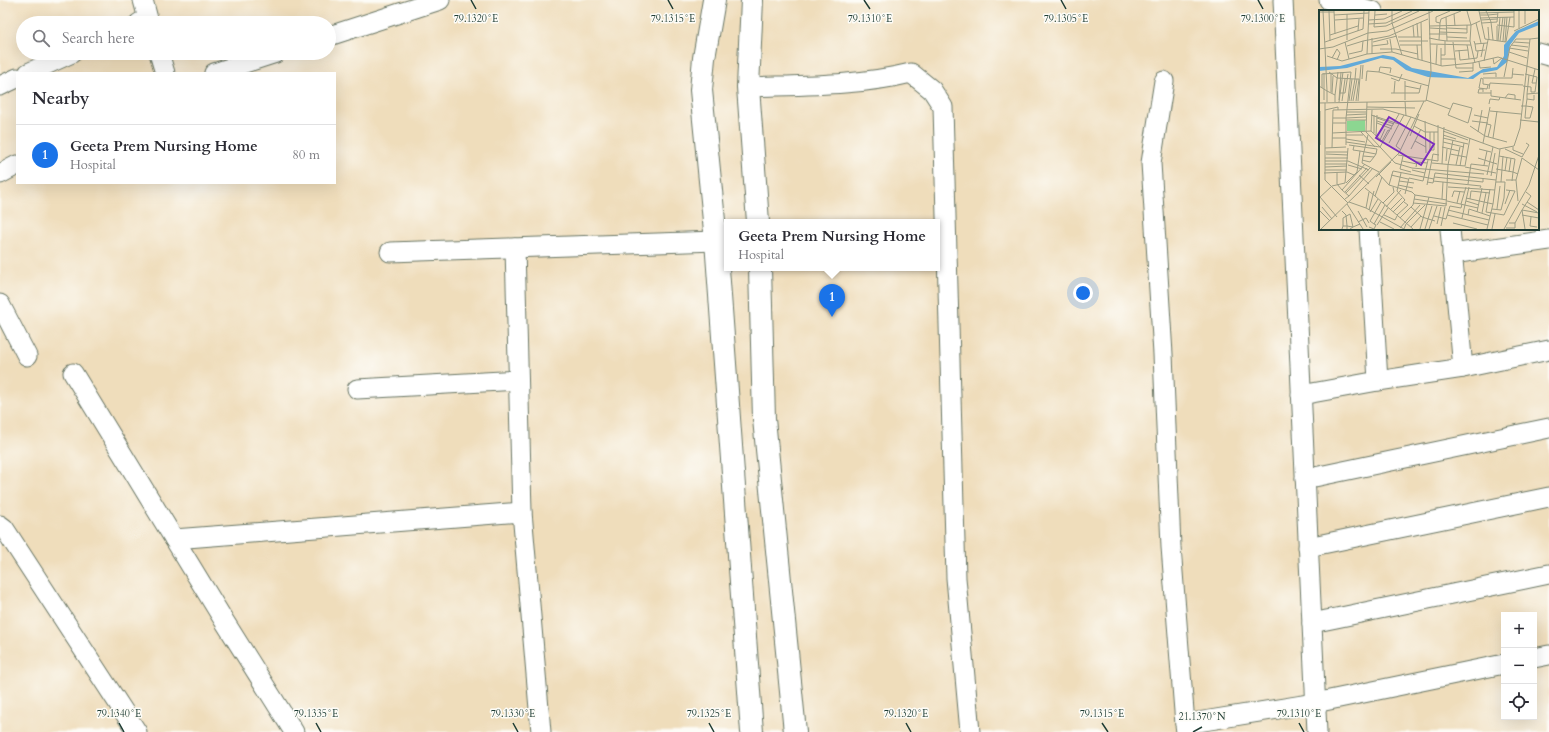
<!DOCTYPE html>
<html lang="en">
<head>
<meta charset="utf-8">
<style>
  :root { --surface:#fff; --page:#f7f7f7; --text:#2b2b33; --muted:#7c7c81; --line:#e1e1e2; --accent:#1a73e8 }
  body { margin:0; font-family:Cardo,serif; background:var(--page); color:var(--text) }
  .controls { position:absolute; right:12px; bottom:12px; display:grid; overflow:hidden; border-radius:0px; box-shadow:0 4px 16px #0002 }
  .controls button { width:36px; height:36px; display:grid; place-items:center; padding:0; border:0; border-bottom:1px solid var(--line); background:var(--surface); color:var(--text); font:20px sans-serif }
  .you { position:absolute; left:1083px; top:293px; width:14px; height:14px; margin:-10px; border:3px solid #fff; border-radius:50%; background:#1a73e8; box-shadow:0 0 0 6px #1a73e833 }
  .badge { display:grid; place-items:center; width:26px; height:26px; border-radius:50%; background:var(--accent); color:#fff; font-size:13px; font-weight:700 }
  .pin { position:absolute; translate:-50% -33px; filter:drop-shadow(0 1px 2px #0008) }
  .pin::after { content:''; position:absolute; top:21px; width:14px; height:12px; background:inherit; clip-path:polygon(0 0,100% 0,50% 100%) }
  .popup { position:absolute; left:724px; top:219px; width:216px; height:52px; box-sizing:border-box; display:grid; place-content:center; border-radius:0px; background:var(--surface); filter:drop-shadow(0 1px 3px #0005); font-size:13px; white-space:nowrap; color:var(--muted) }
  .popup b { font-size:15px; color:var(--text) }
  .popup::after { content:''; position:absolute; left:50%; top:100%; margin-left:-8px; border:8px solid transparent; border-top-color:var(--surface) }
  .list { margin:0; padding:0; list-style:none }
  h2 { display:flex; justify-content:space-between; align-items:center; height:52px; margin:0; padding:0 16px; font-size:17px }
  h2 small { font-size:13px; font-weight:400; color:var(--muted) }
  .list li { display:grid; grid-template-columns:26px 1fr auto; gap:12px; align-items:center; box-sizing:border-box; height:60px; padding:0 16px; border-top:1px solid var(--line) }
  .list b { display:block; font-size:15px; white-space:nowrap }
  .list p { margin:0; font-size:13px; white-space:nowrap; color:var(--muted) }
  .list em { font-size:13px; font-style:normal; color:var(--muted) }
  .icon { flex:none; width:22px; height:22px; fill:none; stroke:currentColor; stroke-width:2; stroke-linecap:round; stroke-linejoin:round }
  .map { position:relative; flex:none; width:1549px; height:732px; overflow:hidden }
  .search { position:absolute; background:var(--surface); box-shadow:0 4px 16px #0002; left:16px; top:16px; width:320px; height:44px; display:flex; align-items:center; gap:10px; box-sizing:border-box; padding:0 14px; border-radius:22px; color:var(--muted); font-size:15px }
  .panel { position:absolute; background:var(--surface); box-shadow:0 4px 16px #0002; left:16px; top:72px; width:320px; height:112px; border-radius:0px }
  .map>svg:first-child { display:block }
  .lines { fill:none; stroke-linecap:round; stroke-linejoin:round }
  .minor-casing { stroke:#687563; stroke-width:21 }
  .tertiary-casing { stroke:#687563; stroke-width:24 }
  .minor { stroke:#fff; stroke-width:19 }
  .tertiary { stroke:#fff; stroke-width:22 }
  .ticks { fill:none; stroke:#1f3d34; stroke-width:1.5 }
  .inset-road { fill:none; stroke:#9c9d85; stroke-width:1 }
  .view { fill:#7b2cbf; fill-opacity:0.15; stroke:#7b2cbf; stroke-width:2 }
  .inset-edge { fill:none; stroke:#1f3d34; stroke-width:2 }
  .ticks-label { font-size:10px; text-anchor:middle; fill:#1f3d34; stroke:#fdfcf7; stroke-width:3; stroke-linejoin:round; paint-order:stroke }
</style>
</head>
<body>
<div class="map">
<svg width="1549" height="732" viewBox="0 0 1549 732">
  <rect width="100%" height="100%" fill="#fdfcf7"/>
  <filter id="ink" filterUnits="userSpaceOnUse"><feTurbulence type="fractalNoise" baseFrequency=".025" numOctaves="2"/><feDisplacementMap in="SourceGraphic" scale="8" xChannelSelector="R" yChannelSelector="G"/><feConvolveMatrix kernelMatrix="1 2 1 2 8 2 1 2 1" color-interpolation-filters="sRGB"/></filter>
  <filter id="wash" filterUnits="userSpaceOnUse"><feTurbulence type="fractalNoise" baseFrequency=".012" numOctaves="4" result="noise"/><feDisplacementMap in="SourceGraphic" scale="16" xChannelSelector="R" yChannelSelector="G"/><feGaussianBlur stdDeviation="0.9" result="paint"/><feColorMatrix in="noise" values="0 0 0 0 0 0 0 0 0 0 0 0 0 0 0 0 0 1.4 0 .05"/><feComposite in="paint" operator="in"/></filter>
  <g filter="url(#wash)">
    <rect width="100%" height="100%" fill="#efddbb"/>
  </g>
  <g filter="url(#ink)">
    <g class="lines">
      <!-- minor casing -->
      <g class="minor-casing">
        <g id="minor">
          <polyline points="1283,0 1317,732"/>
          <polyline points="1329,0 1373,11"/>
          <polyline points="139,23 148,19 143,0"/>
          <polyline points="329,36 440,0"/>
          <polyline points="159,53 165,73"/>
          <polyline points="1538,53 1549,56"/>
          <polyline points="28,73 72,53"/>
          <polyline points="214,73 276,53"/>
          <polyline points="1164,81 1151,163 1163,354 1171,547 1185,724"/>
          <polyline points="0,86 17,78"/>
          <path d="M748,87C802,85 858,86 911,73L932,90L943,107L956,578L970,732"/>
          <polyline points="0,174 17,165"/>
          <polyline points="1450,229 1463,368"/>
          <polyline points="515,248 522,512 541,732"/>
          <polyline points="390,252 716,241"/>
          <polyline points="1452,254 1549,240"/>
          <polyline points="0,304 27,356"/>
          <polyline points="73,373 223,619 294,732"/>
          <polyline points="1378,381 1463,368 1549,350"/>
          <polyline points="357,389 518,380"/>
          <polyline points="1301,395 1378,381 1369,229"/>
          <polyline points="1305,479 1549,428"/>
          <polyline points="0,525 4,528 137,732"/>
          <polyline points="174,539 522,512"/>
          <polyline points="1308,547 1549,497"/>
          <polyline points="1312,623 1549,574"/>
          <polyline points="1534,658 1549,655"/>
          <polyline points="1186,732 1185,724 1315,703 1504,664"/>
        </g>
      </g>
      <!-- tertiary casing -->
      <g class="tertiary-casing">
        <g id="tertiary">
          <polyline points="714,0 704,58 701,90 716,241 752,732"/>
          <polyline points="752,0 748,87 758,222"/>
          <polyline points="760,268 764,419 795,732"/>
        </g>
      </g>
      <!-- minor -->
      <use href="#minor" class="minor"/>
      <!-- tertiary -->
      <use href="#tertiary" class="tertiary"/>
    </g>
  </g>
  <!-- ticks -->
  <path class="ticks" d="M471,0L476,9M668,0L673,9M864,0L870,9M1061,0L1066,9M1258,0L1263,9M119,723L124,732M316,723L321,732M513,723L518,732M709,723L714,732M906,723L911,732M1102,723L1108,732M1299,723L1304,732M1193,732L1202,727"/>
  <!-- overview -->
  <g transform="translate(1319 10)">
    <rect width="220" height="220" fill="#efddbb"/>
    <path d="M46,110V121H28V111Z" fill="#8cd691"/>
    <path d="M220,11V15L200,23L191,35L188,52L178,60L162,63L154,69L109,67L87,60L74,50L62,48L28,58L0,61V57L21,56L64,45L75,47L93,58L149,68L164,59L178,57L185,46V35L197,21Z" fill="#62aad9"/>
    <path class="inset-road" d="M4,1L6,38M10,1L11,31M15,1L16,24M50,1L48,44L73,42L123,56L153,53L179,47L220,60M56,1L55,17L67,16L100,1M73,1V13L83,45M148,1L152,15L161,11M160,1L166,29L187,32L191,7M167,1L169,5L179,4M200,1V18M206,1V14M0,2H15M160,3L195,2M28,4V30M135,4L136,16M15,5L50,3M56,5L68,4M161,5H169L172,12L174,30M161,8L195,7V1M16,10L44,8M50,10L65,9L83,1M162,10L178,9M102,12L103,50M98,13L99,27M121,13L122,9L142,1M157,13L162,33M163,13L178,12L179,2M49,14L67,13L93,1M94,15L95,27M178,15L195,17V7M111,16L152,15L151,31L156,53M178,16V31M169,17L170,30M111,18L128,19M128,18L148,19M39,21L40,9M195,21L220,9M120,22L148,23V15M110,24H128M11,25L39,16M79,27H102M128,27L148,28M110,28L120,30L121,13L117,12V7L131,1M71,29L73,42M120,30L128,31L127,7M80,31H109M128,31H151M155,31L156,34L168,33M179,31L181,7M181,31L184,7M184,31L186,7M6,32L44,19L45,1M26,32L30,49M54,32L78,26M134,32L137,58H154M186,32L188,7M195,32L210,33M111,34L152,35M156,34L157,41L166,40M81,35H102M98,35L99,49M192,35L209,37M28,36L44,31M53,36L69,34L68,30M190,38L209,41M0,39L14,37L49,23L68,21L114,1M61,39H77L99,44M140,40L141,50L150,49L149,40M136,41L149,40L148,35M190,42L208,48M30,44L43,41L44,31L70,26L109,9M53,44V28M122,45H126V31M8,46L23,51L48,44M162,47L165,33M13,48L18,39L21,43L18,50M174,48L175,54L183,48M122,49H137M150,49L158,48L159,41M165,51L169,30M160,52L161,58L172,57M117,54L118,35M122,56V38M216,59L213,73H217M10,62L18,68L36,69L37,58M60,62L61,57L72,58L71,63M140,62L154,61V53M5,63V90M164,64L177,63V67M193,64L205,65M185,67L191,37L197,29H211M72,68L80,71L83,64M164,68H193L194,58M43,69L44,55M47,71L48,61L60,62L110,76M86,71V90M169,75L168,79L160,78L162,68L164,69V74L171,75M0,76L8,81L6,38M86,76L101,79M204,76L212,77V82H216L218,67L206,64M3,78V64L32,62L27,108H14M170,79L171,73L204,75M172,80V86L202,90M12,82V64M164,82V79H160L159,83H172M13,83L14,66M21,83H26L29,64M72,83H100L102,75M75,83L76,71M208,84L210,65M16,85L19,62M215,85V90L208,89V84L220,83M186,88L189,84L196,85V89M20,90L22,62M107,90L131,99M23,91L26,69M30,91L33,69M32,91L36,69H40L37,91M34,91L38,69M39,91L42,55M86,91L87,106M8,92V81L16,85V92M20,92L24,62M48,92L47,122L76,153L93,158L165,164M0,93L107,91L112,62L110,1M6,93V170L29,193M134,93L153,98L149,113L129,105ZM170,94L171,89L180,90L181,87M202,96H207L214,97L211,108H206L207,96L208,89M48,97L96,98M6,100L19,97V100M53,100L52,121L65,133M171,101L202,104M27,102H47M27,105L47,104M155,105L169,108M92,107L180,139L195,136L201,118L211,29L220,28M58,108L75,114M27,110H47M201,110L220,112M58,111L73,116M106,111L107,143M153,111L169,113M14,113H27M58,113L73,119M168,114L172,115L169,127M95,116L106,122H119M151,116L166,126L188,132M124,121L149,130M42,122L56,137M111,122V140H115V122M159,122L163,100M13,123L52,121M55,123V105M27,125H44M49,125L44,146L55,147L57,144M124,125L137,129M57,126L58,105M91,126L100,104M13,128H27V135M27,128V108L47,107M124,128L149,134M174,128L178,101M27,129L46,132M61,130L66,119M63,131L69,120L71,121M96,131L107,137M27,132L61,137L80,104M124,132L145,137M70,133L80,114M164,133L171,97M1,135V101M30,135L58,139M35,136L34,140L41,141L57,144L58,139M123,137L140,141M194,137V140L204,144M6,138L27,137M13,138L14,100L64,99L85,105L80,114L52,105M92,139L102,119M160,139L172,142M186,139L203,147L210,135L207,133M82,140L77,136L92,107L85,105M7,142H29M7,144L29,145M131,144L147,147M79,145L119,151V115M44,146L43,153L60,162M84,146L81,159L92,162M6,148H29M159,148L178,154M43,150L51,152L55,147M6,151H29L50,160M83,151L98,154M127,151L128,139M113,153L146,156L151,128M6,154H28M123,154L125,117M29,155L43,159M137,155L141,137M165,155L168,141M141,156L145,133M6,157L28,156M97,157L98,152L108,153M146,157L177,163M177,159L194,162L196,149L180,146M6,160H28M93,160L106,163M186,161L188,147M18,162V174L23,180M190,162L192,148M5,163L28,162L35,165M60,164L70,175L93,182L96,185L94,195L81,208M40,165L50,174M72,165L89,169M168,165L174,137M172,166L176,143M57,167L72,152M115,167L164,172V168M90,168L104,171L109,150M187,170H197L203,148L220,160M197,170L199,191M80,171L95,173M114,171L162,176L161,178M193,171L194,162L199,164M108,172L114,173L116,163L177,170M182,172L184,146M27,173L38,162L41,141M149,174L152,154L169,156M70,175L74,161L115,169M79,175L94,178M108,175L114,144L120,145M129,177L176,180M46,178L56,186L63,167M26,182L48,158M207,182L212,186L203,200L220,203M27,183L52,157M86,184L90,168M96,185L128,190M30,186L54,158M56,186L94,219M1,187L18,207M133,187L135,181L145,182M0,188L13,176L26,173L29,138M147,188L174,194M26,189L30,186L23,180L46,154M95,189L128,194M123,189L124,172M151,189L152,181L171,183M128,191L159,198M147,191L160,195M30,192L47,198L85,219L87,214L106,195M62,192L51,211L55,214L66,195M208,192L220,200M64,193L75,182L74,177M94,193L127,196L129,155L134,130M138,193L141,181M28,194L44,219M142,194L147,177M186,194L191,180M203,194L218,202M3,197L13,209M67,197L82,180M92,197L103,207L116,211M47,198L50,182M173,199L182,200L185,188L186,172H177M178,199L181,176M0,200L11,211M50,200L55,181M71,200L83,188M129,200L170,210M23,201L27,205L28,216H24L23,219M39,201L48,217M51,202L59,189M74,202L86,190L78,181L82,163M158,202L163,178M167,202L185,205L196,181L187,180M167,202L171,179M163,203L167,183M65,205L76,210L78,206M78,205L89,195L85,192M128,205L169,215M149,205L150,199L171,206M203,205L220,208M115,206L127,209L131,196L142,198L143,194M212,207L211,216L218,217M143,208L150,177M39,212L47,208L50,213M61,212L75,219M134,213L158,219M190,213H196L203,200L206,219M118,214L122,197M58,215L69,198M24,216V208L31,204L34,217L31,219M122,216L126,197M50,217L55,219L57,215L55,214M92,217L102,206M81,218L101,195M187,218H196V213M2,219L80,143L105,91M28,219V216L34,217L41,214M101,219L110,187M106,219L113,196M110,219L118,196M168,219L174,194L181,139M173,219L176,204M185,219L210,175L220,145"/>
    <path class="view" d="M70,107L115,134L102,155L57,128Z"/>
    <rect width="220" height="220" class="inset-edge"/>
  </g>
  <g class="ticks-label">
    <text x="476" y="22">79.1320°E</text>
    <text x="673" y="22">79.1315°E</text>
    <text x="870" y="22">79.1310°E</text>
    <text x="1066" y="22">79.1305°E</text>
    <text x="1263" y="22">79.1300°E</text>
    <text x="119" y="717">79.1340°E</text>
    <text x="316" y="717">79.1335°E</text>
    <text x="513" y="717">79.1330°E</text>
    <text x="709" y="717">79.1325°E</text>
    <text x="906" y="717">79.1320°E</text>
    <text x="1102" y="717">79.1315°E</text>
    <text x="1299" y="717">79.1310°E</text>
    <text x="1202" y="720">21.1370°N</text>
  </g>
</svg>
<div class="controls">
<button>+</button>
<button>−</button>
<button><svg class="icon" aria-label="locate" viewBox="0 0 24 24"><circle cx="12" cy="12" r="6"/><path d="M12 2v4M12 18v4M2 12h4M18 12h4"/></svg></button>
</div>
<div class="you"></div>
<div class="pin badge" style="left:832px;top:317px">1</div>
<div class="popup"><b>Geeta Prem Nursing Home</b>Hospital</div>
<div class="search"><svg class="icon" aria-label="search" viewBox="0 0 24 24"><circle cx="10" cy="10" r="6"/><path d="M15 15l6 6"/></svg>Search here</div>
<section class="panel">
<h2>Nearby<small></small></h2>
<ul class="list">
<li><span class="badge">1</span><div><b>Geeta Prem Nursing Home</b><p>Hospital</p></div><em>80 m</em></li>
</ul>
</section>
</div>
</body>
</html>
